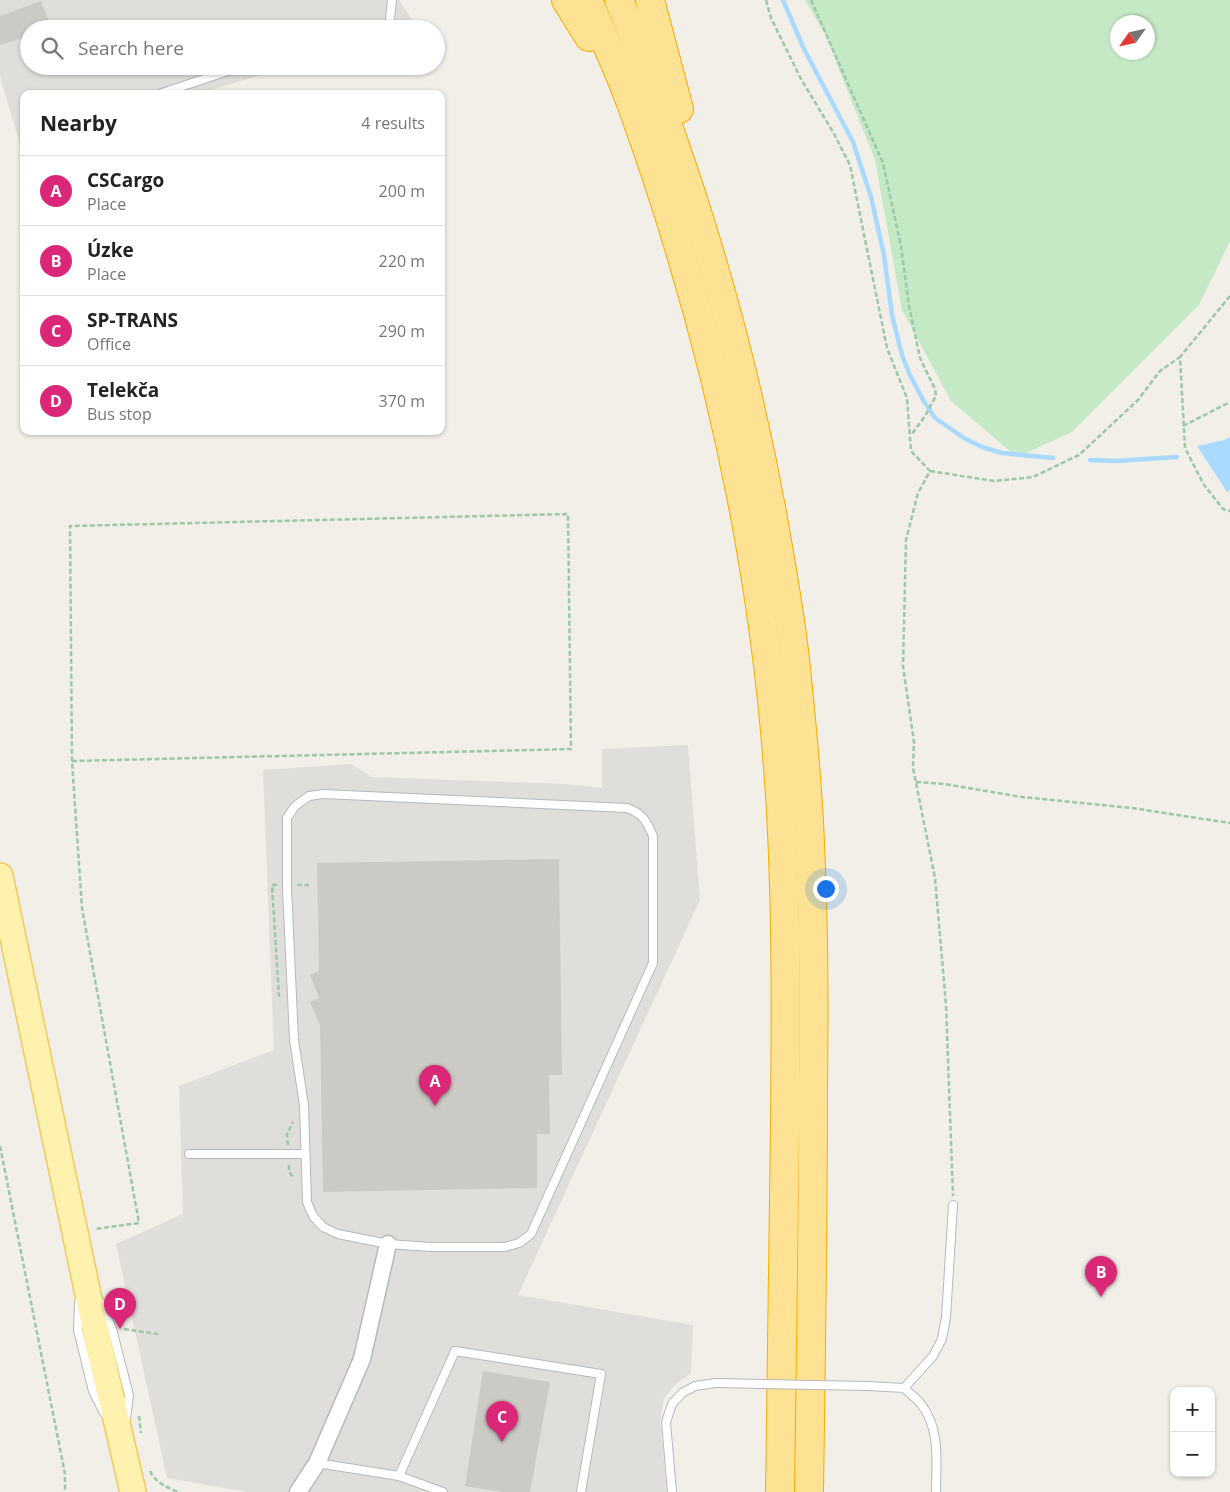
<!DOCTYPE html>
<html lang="en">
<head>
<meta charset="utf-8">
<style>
  :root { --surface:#fff; --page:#f6f6f6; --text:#222; --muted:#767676; --line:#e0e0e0; --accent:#db2777 }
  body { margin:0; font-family:"Open Sans",sans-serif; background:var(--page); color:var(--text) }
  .controls { position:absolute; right:15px; bottom:15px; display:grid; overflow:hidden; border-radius:10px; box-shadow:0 1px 4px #0004 }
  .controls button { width:45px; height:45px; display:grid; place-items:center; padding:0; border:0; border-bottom:1px solid var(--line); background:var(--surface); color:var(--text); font:25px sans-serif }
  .compass { position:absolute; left:1110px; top:15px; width:45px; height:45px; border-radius:50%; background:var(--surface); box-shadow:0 1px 4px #0004; rotate:236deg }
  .you { position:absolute; left:825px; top:888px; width:18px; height:18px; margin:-12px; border:4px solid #fff; border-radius:50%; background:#1a73e8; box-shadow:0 0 0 8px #1a73e833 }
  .badge { display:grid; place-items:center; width:32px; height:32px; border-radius:50%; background:var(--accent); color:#fff; font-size:16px; font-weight:700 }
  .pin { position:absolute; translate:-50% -41px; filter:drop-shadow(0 1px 2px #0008) }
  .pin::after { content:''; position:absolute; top:26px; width:18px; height:15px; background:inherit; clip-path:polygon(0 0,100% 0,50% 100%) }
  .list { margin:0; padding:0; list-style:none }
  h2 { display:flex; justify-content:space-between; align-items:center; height:65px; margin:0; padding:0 20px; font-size:21px }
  h2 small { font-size:16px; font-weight:400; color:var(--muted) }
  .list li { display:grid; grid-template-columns:32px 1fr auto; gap:15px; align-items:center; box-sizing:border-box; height:70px; padding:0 20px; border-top:1px solid var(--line) }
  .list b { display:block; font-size:19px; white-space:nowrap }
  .list p { margin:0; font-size:16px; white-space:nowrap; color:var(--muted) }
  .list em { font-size:16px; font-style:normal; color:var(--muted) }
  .icon { flex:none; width:28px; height:28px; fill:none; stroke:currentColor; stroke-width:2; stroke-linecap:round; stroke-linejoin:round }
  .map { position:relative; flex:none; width:1230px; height:1492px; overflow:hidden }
  .search { position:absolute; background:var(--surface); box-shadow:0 1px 4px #0004; left:20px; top:20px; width:425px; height:55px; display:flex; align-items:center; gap:12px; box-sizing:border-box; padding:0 18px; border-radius:28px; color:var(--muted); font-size:19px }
  .panel { position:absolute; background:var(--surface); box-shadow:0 1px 4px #0004; left:20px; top:90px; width:425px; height:345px; border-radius:10px }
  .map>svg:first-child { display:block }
  .industrial { fill:#e0deda }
  .green { fill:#c5e8c5; fill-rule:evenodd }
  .water { fill:#aadaff }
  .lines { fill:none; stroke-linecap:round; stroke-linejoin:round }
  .stream { stroke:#aadaff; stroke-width:4.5 }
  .building { fill:#cccac5 }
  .service-casing { stroke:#b5b8bc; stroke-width:10 }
  .minor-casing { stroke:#b5b8bc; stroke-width:19 }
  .primary-casing { stroke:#f2c960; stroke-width:28 }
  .motorway-casing { stroke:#f9ab00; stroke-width:30 }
  .path { stroke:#9cc7a9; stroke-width:2.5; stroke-dasharray:5 2.5; stroke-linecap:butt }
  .service { stroke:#fff; stroke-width:8 }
  .minor { stroke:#fff; stroke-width:16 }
  .primary { stroke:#fff2af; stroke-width:25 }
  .motorway { stroke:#fde293; stroke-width:28 }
  .service-bridge-casing { stroke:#b5b8bc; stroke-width:10; stroke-linecap:butt }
  .service-bridge { stroke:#fff; stroke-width:8 }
</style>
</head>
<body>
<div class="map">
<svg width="1230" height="1492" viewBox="0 0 1230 1492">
  <rect width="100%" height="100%" fill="#f1efe8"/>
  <!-- industrial -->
  <g class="industrial">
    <polygon points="0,0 399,0 416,26 407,29 29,29 29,66 291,66 197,94 24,94 24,143 20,144 0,77"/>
    <polygon points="688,745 700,900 518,1295 693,1325 691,1373 676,1384 664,1398 660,1422 667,1492 247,1492 167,1478 116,1244 183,1214 179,1086 274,1050 263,770 351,764 372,777 566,784 602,788 602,749"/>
  </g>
  <!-- green -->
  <path class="green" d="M805,0H1230V241L1199,305L1072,432L1017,457L951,401L902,310L875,160L825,34ZM1118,22H1148V52H1118Z"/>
  <!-- water -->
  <polygon class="water" points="1230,437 1230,490 1227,492 1197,446 1224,440"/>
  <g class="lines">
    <!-- stream -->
    <g class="stream">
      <polyline points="783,0 804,49 853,142 871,197 884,255 892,315 902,355 909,373 922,398 935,418 964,438 982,447 1002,453 1053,458"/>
      <polyline points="1090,460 1116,461 1177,457"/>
    </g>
  </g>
  <!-- building -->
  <g class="building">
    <polygon points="41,1 52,29 29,29 29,36 0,45 0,16"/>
    <polygon points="559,859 562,1075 549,1075 550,1134 537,1134 537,1188 323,1192 320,1025 310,1002 319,998 310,975 319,971 317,863"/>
    <polygon points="483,1371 550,1382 530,1492 502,1492 465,1486"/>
  </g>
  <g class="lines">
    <!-- service casing -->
    <g class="service-casing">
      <g id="service">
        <polyline points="389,29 392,0"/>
        <polyline points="159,94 243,66"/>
        <path d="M323,794L627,808C643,814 646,820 653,836V963L531,1234L519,1243L505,1247H431L388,1244L338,1234L323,1227L313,1216L307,1202L304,1105L294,1040L287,888V818L295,806L309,796Z"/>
        <polyline points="189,1154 305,1154"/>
        <polyline points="79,1302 78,1330 93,1391 104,1413"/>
        <polyline points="101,1303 112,1329 129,1395 126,1419"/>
        <path d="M868,1386L904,1388C909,1393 916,1398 921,1404C941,1430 936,1462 936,1492"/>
        <polyline points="904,1388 933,1356 942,1339 946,1317 953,1205"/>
        <polyline points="317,1463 399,1476 443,1492"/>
        <polyline points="399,1476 455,1351 601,1374 581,1492"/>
        <polyline points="672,1492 666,1422 672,1404 682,1393 695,1386 716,1383"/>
      </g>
    </g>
    <!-- minor casing -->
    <g class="minor-casing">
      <polyline id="minor" points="298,1492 317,1463 362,1359 388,1244"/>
    </g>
    <!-- primary casing -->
    <g class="primary-casing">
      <polyline id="primary" points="0,876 97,1337 133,1492"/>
    </g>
    <!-- motorway casing -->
    <g class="motorway-casing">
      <g id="motorway">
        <polyline points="566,0 589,37"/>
        <path d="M588,0C602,35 619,70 632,106C709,319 761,540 778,767C787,886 786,1006 785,1126C784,1248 782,1370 780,1492"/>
        <path d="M619,0C692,174 745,355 777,541C784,583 792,626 796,669C802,727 808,786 810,844C814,925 814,1006 813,1088C813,1223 811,1357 809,1492"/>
        <polyline points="650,0 679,109"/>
      </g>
    </g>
    <!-- path -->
    <g class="path">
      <polyline points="766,0 771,18 801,79 833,132 850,165 887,348 907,398 911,451 930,471 918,493 906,540 903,666 914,742 913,768 935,878 946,1005 953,1196"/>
      <polyline points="811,0 883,163 901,246 909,306 920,358 935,389 936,396 925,416 912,434"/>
      <polyline points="1230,296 1180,357 1185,448 1204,485 1223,509 1230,511"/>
      <polyline points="1183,426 1230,402"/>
      <polyline points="930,471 994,481 1033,477 1079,455 1138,400 1160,371 1180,357"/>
      <polyline points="72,761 571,749 568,514 70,526 72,761 82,908 139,1223 94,1229"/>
      <polyline points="916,782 945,784 1022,797 1132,808 1230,823"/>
      <polyline points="277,885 272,885 279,997"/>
      <polyline points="297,885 309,885"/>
      <polyline points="288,1145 287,1134 293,1122"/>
      <polyline points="0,1146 65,1474 65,1492"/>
      <polyline points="289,1165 289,1172 294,1178"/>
      <polyline points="124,1329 158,1334"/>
      <polyline points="139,1416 141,1433"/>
      <path d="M150,1471C155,1482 166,1487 178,1492"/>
    </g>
    <!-- service -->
    <use href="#service" class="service"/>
    <!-- minor -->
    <use href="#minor" class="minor"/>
    <!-- primary -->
    <use href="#primary" class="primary"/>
    <!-- motorway -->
    <use href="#motorway" class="motorway"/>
    <!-- service-bridge casing -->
    <g class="service-bridge-casing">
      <polyline id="service-bridge" points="716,1383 868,1386"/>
    </g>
    <!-- service-bridge -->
    <use href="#service-bridge" class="service-bridge"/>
  </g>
</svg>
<div class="controls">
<button>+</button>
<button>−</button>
</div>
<svg class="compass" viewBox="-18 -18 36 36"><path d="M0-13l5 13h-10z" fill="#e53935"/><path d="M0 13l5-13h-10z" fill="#767676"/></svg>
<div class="you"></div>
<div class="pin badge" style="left:435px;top:1106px">A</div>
<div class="pin badge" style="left:1101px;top:1297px">B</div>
<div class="pin badge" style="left:502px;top:1442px">C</div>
<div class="pin badge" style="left:120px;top:1329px">D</div>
<div class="search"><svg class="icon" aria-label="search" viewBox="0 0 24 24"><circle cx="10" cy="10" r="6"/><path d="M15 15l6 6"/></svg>Search here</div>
<section class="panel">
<h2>Nearby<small>4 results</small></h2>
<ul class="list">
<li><span class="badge">A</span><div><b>CSCargo</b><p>Place</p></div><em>200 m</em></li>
<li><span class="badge">B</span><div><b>Úzke</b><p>Place</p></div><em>220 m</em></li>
<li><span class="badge">C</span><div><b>SP-TRANS</b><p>Office</p></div><em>290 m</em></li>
<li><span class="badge">D</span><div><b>Telekča</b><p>Bus stop</p></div><em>370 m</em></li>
</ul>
</section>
</div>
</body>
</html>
